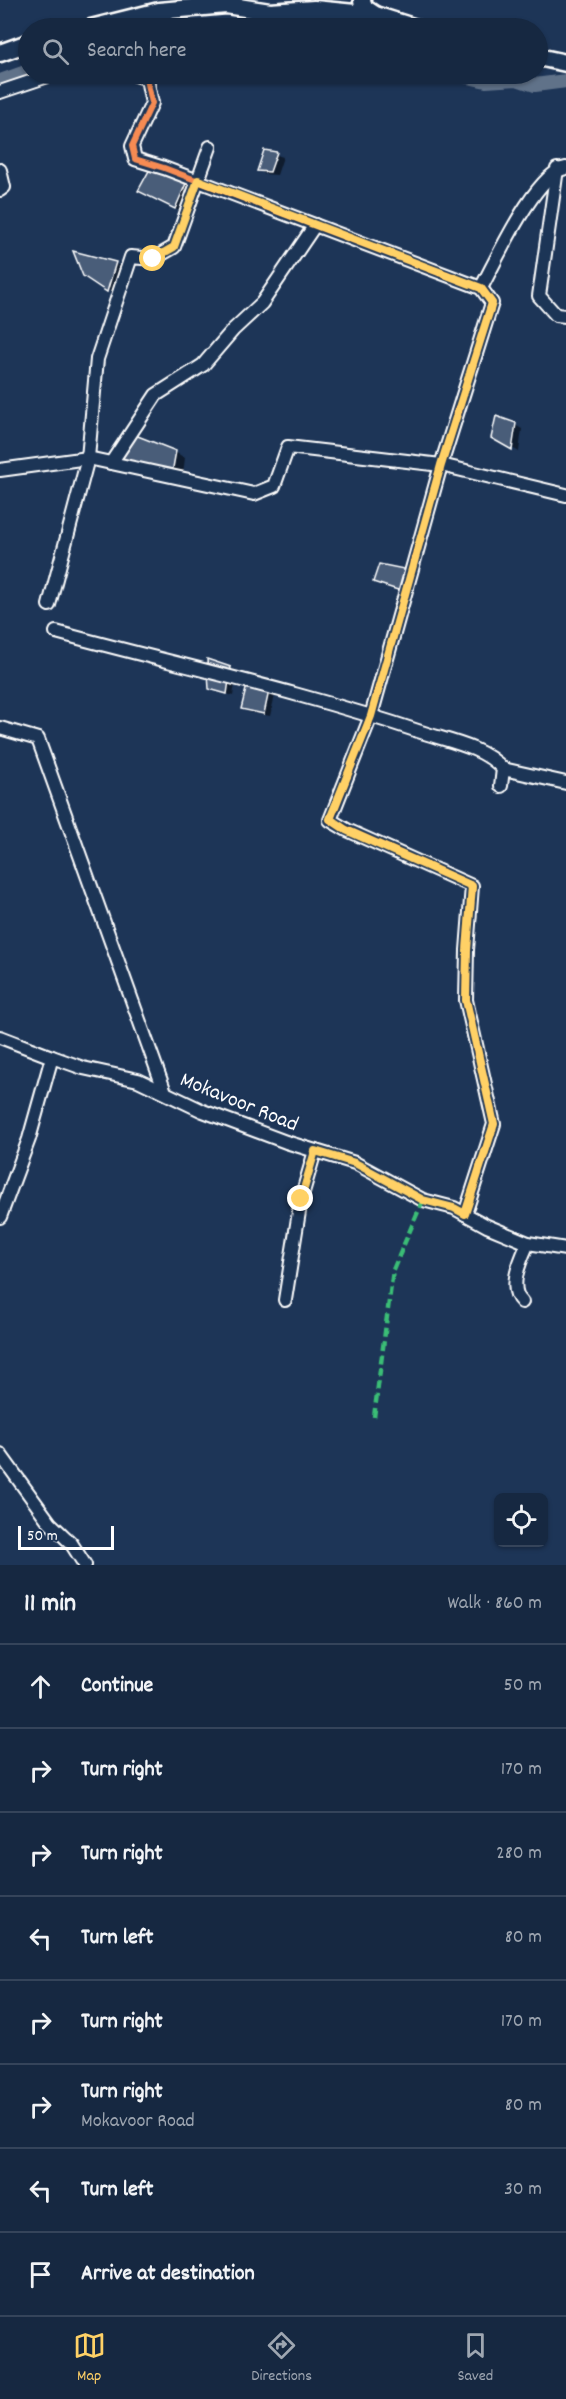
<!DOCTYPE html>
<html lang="en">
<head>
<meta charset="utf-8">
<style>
  :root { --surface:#162841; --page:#23344c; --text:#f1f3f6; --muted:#9ea6b1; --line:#35445a; --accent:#ffd166 }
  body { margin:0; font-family:Dekko,sans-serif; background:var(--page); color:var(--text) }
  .controls { position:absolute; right:18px; bottom:18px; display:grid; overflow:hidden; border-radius:9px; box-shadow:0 2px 4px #0004 }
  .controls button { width:54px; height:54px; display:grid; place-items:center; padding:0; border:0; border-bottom:2px solid var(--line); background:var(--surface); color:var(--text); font:30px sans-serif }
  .scale { position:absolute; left:18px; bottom:15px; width:96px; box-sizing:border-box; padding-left:6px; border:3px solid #fff; border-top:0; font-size:16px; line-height:21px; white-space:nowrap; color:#fff; -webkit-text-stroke:4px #1d3557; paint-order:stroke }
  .stop { position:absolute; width:18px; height:18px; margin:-14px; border:4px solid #ffd166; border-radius:50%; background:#fff }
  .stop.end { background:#ffd166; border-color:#fff; box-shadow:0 2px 6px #0008 }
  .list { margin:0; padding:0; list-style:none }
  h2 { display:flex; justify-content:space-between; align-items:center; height:78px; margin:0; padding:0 24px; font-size:26px }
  h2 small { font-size:20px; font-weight:400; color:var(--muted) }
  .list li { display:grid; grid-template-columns:39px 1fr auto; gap:18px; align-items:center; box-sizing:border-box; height:84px; padding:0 24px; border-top:2px solid var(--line) }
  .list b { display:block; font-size:22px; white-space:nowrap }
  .list p { margin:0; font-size:20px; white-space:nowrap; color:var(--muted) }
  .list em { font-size:20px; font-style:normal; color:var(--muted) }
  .icon { flex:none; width:33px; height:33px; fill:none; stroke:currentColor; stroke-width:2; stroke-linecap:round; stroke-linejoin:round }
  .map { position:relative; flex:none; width:566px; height:1565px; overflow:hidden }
  .search { position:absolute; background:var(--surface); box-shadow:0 2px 4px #0004; left:18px; right:18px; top:18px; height:66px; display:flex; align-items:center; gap:15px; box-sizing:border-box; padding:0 21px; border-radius:33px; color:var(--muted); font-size:22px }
  .sheet { height:750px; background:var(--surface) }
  nav { display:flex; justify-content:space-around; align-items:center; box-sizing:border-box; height:84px; border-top:2px solid var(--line); background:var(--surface); font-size:16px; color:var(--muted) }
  nav a { display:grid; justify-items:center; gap:3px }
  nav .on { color:var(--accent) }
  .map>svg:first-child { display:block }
  .shadow { fill:#0007 }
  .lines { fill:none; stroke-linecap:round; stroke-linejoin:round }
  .canal { stroke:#617289; stroke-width:14 }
  .building { fill:#4a5d79; stroke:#fff; stroke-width:1.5 }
  .street-casing { stroke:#fff; stroke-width:16 }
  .secondary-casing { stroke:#fff; stroke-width:21 }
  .street { stroke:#1d3557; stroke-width:12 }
  .secondary { stroke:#1d3557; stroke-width:16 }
  .quiet { stroke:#3abd76; stroke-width:4.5; stroke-dasharray:9 4.5; stroke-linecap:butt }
  .cycleway-casing { stroke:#1d3557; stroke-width:10 }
  .cycleway { stroke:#f68b52; stroke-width:6 }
  .route { stroke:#ffd166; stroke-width:8 }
  .labels { text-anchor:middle; stroke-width:4.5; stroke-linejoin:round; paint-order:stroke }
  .street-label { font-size:22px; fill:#fff; stroke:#1d3557 }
</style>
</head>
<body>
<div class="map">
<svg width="566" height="1565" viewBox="0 0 566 1565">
  <rect width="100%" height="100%" fill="#1d3557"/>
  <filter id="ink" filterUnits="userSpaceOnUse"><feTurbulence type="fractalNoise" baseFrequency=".0167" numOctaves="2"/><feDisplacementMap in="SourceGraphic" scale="12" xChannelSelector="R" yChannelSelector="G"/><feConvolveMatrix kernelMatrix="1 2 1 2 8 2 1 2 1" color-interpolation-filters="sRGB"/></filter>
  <g filter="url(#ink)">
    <!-- shadow -->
    <g class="shadow">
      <polygon points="265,151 283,157 277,175 265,174 259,170"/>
      <polygon points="187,182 197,188 185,214 150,196"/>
      <polygon points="76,253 116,264 126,270 118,296 84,275"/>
      <polygon points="515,425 522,429 519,452 493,437"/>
      <polygon points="175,452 185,458 182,483 133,470"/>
      <polygon points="230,668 237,672 233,696 210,688"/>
      <polygon points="269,687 276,691 270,716 249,712 243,708"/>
    </g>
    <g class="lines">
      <!-- canal -->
      <g class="canal">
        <polyline points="455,74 486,81 517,79 535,85 566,81"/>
        <polyline points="0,81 28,71"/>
      </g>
    </g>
    <!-- building -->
    <g class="building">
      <polygon points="264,150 277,152 270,172 257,171"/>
      <polygon points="150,169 187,181 175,209 138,191"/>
      <polygon points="73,251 116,262 107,292 83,276"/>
      <polygon points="496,416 516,423 512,450 491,438"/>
      <polygon points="130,433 176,451 171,479 121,465"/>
      <polygon points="379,564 409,570 404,592 373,582"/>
      <polygon points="207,659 231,667 227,694 209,689"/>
      <polygon points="249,677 270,686 264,714 241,709"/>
    </g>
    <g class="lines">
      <!-- street casing -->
      <g class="street-casing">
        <g id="street">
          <polyline points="133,74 147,79 152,103 132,146 135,159 164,168 481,288 492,303 441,465 371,716 330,820 347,830 472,886 467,950 466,1000 494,1124 465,1214"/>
          <polyline points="0,92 54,74"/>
          <polyline points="557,169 539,296 556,315 566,316"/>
          <polyline points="0,170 4,187 0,190"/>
          <path d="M481,288C496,261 536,172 566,168"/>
          <polyline points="111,463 156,395 203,365 233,330 262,303 315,225"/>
          <polyline points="0,470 88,458 254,494 274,486 288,447 441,465 566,495"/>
          <polyline points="49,605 88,458 97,359 131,257 153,259 174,247 210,147"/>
          <path d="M56,632C178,665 302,692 421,732C448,741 484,747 503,769L501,786"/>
          <polyline points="0,728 38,739 165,1092"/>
          <polyline points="503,769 566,783"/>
          <polyline points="0,1037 52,1057"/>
          <polyline points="0,1217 29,1139 52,1057 83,1068 138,1080 203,1111 286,1142 355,1163 423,1200 454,1208 487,1226 528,1243 566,1249"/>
          <polyline points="285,1300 301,1199 315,1151"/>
          <path d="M522,1302C507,1288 521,1259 528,1243"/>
          <polyline points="0,1454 50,1523 71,1543 85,1565"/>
        </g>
      </g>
      <!-- secondary casing -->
      <g class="secondary-casing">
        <g id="secondary">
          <polyline points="362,0 363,7 375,15 416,28"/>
          <polyline points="91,28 159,11 226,5 270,12 314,9 375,15"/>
          <polyline points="0,53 28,43"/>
          <polyline points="538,57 566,63"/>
        </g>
      </g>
      <!-- street -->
      <use href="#street" class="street"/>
      <!-- secondary -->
      <use href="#secondary" class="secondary"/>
      <!-- quiet -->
      <polyline class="quiet" points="374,1417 393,1270 423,1200"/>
      <!-- cycleway casing -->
      <g class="cycleway-casing">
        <polyline id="cycleway" points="133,74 147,79 152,103 132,146 135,159 164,168 481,288 492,303 441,465 371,716 330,820 347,830 472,886 467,950 466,1000 494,1124 465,1214"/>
      </g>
      <!-- cycleway -->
      <use href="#cycleway" class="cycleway"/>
    </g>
  </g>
  <g class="lines" filter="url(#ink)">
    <!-- route -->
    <polyline class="route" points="153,259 174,247 198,180 481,288 492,303 441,465 371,716 330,819 346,830 472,886 467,950 466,1000 494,1124 465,1214 454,1208 423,1200 355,1163 315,1151 301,1199"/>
  </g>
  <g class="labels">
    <!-- street labels -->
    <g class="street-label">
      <text transform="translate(240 1100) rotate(22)" y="8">Mokavoor Road</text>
    </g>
  </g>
</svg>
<div class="controls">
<button><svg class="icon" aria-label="locate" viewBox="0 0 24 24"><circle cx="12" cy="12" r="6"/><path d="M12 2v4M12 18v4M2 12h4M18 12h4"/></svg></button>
</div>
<div class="scale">50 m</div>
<div class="stop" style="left:153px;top:259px"></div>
<div class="stop end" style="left:301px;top:1199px"></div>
<div class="search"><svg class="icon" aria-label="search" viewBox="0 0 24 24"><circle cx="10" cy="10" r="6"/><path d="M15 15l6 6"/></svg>Search here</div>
</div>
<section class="sheet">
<h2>11 min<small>Walk · 860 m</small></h2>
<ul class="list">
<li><svg class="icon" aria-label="ahead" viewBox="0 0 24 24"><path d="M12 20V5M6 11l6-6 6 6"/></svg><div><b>Continue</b></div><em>50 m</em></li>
<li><svg class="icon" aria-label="right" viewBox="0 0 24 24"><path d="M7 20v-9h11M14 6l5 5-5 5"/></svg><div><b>Turn right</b></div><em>170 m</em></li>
<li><svg class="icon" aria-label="right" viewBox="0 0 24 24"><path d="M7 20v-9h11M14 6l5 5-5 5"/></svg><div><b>Turn right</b></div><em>280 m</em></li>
<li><svg class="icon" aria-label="left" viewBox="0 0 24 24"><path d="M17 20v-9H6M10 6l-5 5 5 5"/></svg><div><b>Turn left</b></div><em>80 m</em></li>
<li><svg class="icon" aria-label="right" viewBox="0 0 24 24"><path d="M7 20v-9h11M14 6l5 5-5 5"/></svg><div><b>Turn right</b></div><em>170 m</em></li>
<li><svg class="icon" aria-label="right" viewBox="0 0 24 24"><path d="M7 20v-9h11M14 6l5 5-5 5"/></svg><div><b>Turn right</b><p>Mokavoor Road</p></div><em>80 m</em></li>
<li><svg class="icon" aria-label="left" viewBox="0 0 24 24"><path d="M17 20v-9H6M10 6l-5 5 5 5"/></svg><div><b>Turn left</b></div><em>30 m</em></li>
<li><svg class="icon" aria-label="arrive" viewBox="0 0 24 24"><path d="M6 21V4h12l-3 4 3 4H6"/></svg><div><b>Arrive at destination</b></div></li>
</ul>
</section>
<nav>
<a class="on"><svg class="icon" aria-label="map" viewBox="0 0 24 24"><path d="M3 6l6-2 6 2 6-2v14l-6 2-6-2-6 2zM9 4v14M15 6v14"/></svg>Map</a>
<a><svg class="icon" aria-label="directions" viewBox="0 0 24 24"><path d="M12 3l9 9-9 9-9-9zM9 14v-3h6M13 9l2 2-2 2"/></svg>Directions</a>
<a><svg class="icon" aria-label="saved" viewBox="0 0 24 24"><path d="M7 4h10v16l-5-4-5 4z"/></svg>Saved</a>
</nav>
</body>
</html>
